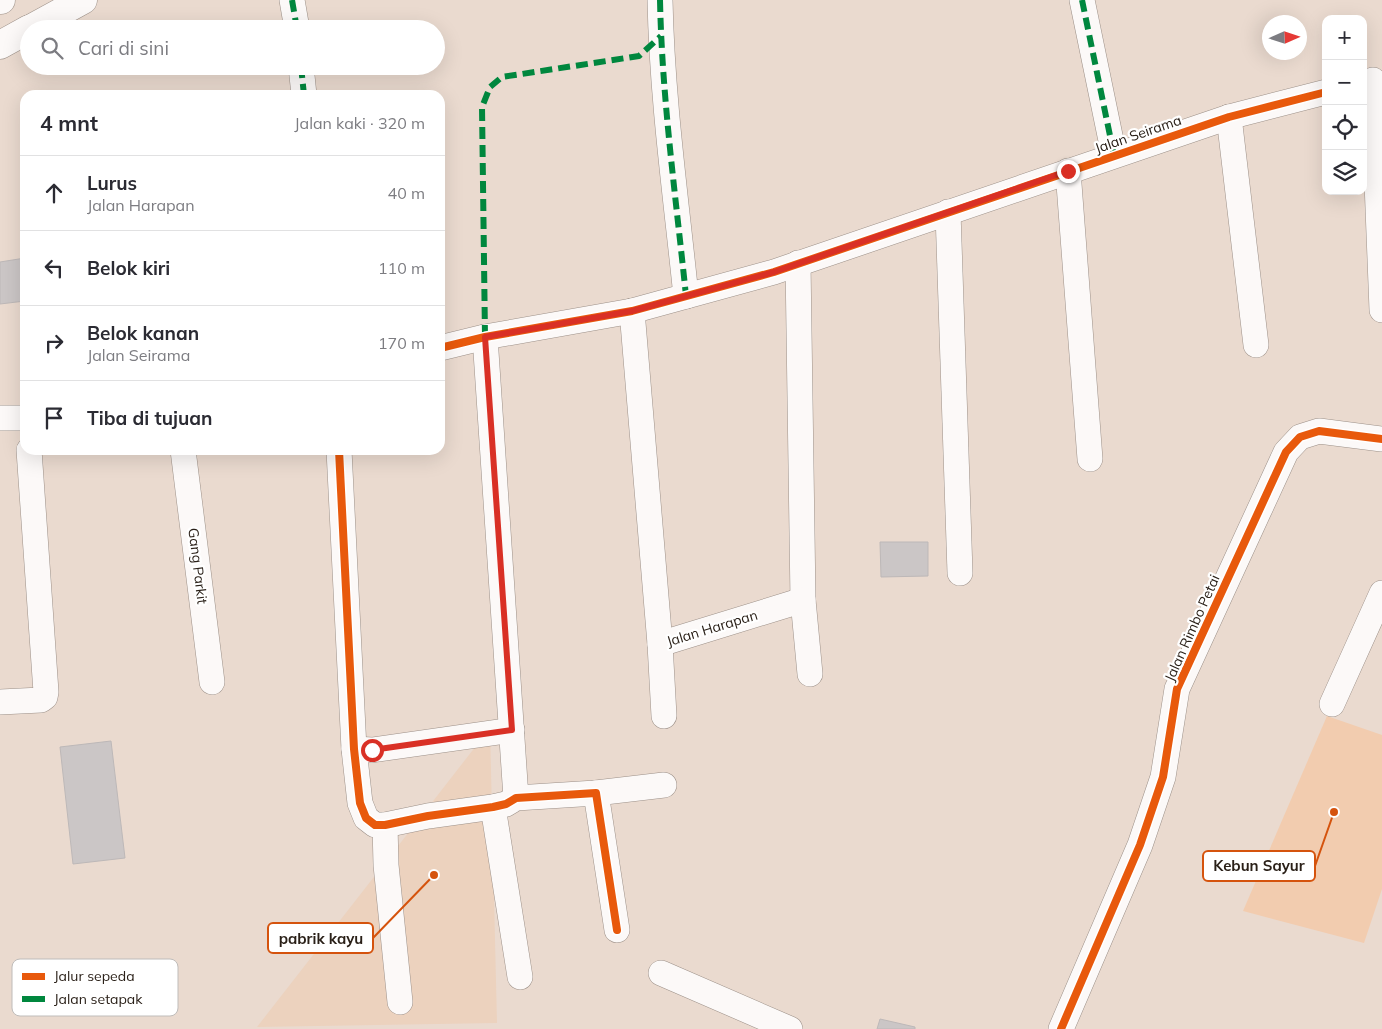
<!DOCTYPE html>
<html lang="id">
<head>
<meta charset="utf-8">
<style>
  :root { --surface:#fff; --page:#f2f2f3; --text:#2b2b33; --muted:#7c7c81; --line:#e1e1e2 }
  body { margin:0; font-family:Mulish,sans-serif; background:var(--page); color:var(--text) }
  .controls { position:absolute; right:15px; top:15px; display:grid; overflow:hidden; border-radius:10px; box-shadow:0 5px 20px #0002 }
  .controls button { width:45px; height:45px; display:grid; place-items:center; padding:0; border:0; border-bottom:1px solid var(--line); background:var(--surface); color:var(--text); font:25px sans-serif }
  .compass { position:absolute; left:1262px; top:15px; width:45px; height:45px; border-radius:50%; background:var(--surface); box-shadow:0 5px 20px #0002; rotate:87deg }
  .stop { position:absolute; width:15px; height:15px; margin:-11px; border:4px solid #d93025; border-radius:50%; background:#fff }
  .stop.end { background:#d93025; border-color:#fff; box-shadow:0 1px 5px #0008 }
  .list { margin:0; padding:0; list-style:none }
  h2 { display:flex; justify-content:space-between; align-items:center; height:65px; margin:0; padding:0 20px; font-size:21px }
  h2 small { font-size:16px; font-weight:400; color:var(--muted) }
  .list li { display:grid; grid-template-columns:32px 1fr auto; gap:15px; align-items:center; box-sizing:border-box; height:75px; padding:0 20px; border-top:1px solid var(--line) }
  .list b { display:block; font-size:19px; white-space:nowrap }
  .list p { margin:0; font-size:16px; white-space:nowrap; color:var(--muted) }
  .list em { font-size:16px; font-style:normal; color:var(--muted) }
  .icon { flex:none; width:28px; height:28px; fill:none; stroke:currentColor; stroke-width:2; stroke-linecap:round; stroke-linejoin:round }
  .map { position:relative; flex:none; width:1382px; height:1029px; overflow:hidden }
  .search { position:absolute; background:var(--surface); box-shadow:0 5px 20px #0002; left:20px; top:20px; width:425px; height:55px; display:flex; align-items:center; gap:12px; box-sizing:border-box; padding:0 18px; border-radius:28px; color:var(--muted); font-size:19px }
  .panel { position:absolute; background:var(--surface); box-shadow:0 5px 20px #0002; left:20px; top:90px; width:425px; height:365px; border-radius:15px }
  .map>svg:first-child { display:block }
  .built { fill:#ecd2be }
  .green { fill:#f2ccaf }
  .building { fill:#cbc6c6; stroke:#bdb8b8 }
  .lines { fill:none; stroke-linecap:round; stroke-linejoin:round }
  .minor-casing { stroke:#9c9088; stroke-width:26 }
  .major-casing { stroke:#9c9088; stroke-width:29 }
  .minor { stroke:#fcf9f8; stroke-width:25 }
  .major { stroke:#fcf9f8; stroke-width:28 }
  .quiet { stroke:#00873e; stroke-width:6; stroke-dasharray:12 6; stroke-linecap:butt }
  .cycleway-casing { stroke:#fff; stroke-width:11 }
  .cycleway { stroke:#e8590c; stroke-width:8 }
  .route { stroke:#d93025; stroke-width:6 }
  .labels { text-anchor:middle; stroke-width:4.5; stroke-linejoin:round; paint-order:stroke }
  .street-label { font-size:14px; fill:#2a2018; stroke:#fff }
  .key { fill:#fff; stroke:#bfbcba; stroke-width:1 }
  .key-label { font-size:14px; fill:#2a2018 }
  .leader { fill:none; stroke:#d5530d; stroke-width:2 }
  .callout-dot { fill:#d5530d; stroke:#fff; stroke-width:2 }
  .callout { fill:#fff; stroke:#d5530d; stroke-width:2 }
  .callout-label { font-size:15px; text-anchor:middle; font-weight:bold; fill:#2a2018 }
</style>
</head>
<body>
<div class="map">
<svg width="1382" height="1029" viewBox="0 0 1382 1029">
  <rect width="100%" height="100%" fill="#eadacf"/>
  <!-- built -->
  <polygon class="built" points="490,728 497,1023 257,1027"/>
  <!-- green -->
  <polygon class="green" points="1327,716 1382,735 1382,889 1364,943 1243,911"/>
  <!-- building -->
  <g class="building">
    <polygon points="25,258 25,301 0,304 0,262"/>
    <polygon points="880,542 928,542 928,576 881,577"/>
    <polygon points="111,741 125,858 73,864 60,747"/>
    <polygon points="880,1019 915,1027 915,1029 877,1029"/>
  </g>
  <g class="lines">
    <!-- minor casing -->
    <g class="minor-casing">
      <g id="minor">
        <polyline points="292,0 297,29"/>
        <path d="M660,0C662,99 676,198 686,296"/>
        <polyline points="1082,0 1114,155"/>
        <polyline points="301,66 304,95"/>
        <polyline points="1373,80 1382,310"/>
        <polyline points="1229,117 1256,345"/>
        <polyline points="1068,171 1090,459"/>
        <polyline points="948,212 960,573"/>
        <polyline points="798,263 803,600 810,674"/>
        <polyline points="632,311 660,644"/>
        <polyline points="485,337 516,798"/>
        <polyline points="440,348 485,337 632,311 774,272 1229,117 1326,92"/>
        <polyline points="0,418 25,418"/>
        <polyline points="183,450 212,682"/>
        <polyline points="339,450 354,749 360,803 366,818 375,825 385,825 428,816 493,807 506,804 516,798 596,793 617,930"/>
        <polyline points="0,702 41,700 45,697 46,692 29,450"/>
        <polyline points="1332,704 1382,593"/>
        <polyline points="664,716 660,644 803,600"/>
        <polyline points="354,749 372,750 512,730"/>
        <polyline points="596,793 664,785"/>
        <polyline points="493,807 520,977"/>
        <polyline points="385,825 386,865 400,1002"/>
        <polyline points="661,973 790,1029"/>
        <polyline points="1061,1029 1140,845 1163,777 1177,689 1286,452 1300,437 1319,431 1382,439"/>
      </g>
    </g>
    <!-- major casing -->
    <g class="major-casing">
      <g id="major">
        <polyline points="0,0 1,0"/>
        <polyline points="30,29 83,0"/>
        <polyline points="0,45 29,29"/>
      </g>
    </g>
    <!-- minor -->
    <use href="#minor" class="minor"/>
    <!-- major -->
    <use href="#major" class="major"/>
    <!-- quiet -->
    <g class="quiet">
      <polyline points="292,0 297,29"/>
      <path d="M660,0C662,99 676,198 686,296"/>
      <polyline points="1082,0 1114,155"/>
      <polyline points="301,66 304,95"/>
      <polyline points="485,337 482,107 490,87 502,77 639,56 661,36"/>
    </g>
    <!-- cycleway casing -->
    <g class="cycleway-casing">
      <g id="cycleway">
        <polyline points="440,348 485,337 632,311 774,272 1229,117 1326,92"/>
        <polyline points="339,450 354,749 360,803 366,818 375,825 385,825 428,816 493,807 506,804 516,798 596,793 617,930"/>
        <polyline points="1061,1029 1140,845 1163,777 1177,689 1286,452 1300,437 1319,431 1382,439"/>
      </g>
    </g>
    <!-- cycleway -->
    <use href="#cycleway" class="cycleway"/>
  </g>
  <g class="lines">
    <!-- route -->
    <polyline class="route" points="372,750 512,730 485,337 632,311 774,272 1068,171"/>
  </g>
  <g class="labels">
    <!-- street labels -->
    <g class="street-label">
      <text transform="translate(1138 134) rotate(-19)" y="5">Jalan Seirama</text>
      <text transform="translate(198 566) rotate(83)" y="5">Gang Parkit</text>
      <text transform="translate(712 628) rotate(-17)" y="5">Jalan Harapan</text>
      <text transform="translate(1192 628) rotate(-66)" y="5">Jalan Rimbo Petai</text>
    </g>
  </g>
  <!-- legend -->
  <rect x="12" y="959" width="166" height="57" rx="8" class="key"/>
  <rect x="22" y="973" width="23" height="7" fill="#e8590c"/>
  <rect x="22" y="996" width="23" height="6" fill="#00873e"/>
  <g class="key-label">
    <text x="54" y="981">Jalur sepeda</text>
    <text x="54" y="1004">Jalan setapak</text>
  </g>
  <!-- callouts -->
  <path class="leader" d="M1334 812L1315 866M434 875L373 938"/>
  <g class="callout-dot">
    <circle cx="1334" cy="812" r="5"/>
    <circle cx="434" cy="875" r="5"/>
  </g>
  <g class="callout">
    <rect x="1203" y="851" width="112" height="30" rx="5"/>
    <rect x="268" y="923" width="105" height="30" rx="5"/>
  </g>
  <g class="callout-label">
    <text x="1259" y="871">Kebun Sayur</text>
    <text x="321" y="944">pabrik kayu</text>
  </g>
</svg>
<div class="controls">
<button>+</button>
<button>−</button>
<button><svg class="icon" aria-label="locate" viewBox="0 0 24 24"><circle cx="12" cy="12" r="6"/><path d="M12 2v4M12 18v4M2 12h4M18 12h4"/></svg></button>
<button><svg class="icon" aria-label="layers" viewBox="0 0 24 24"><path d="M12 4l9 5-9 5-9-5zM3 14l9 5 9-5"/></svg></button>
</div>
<svg class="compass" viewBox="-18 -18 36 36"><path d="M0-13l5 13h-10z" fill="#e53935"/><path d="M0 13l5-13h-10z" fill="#7c7c81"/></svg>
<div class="stop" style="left:372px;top:750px"></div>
<div class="stop end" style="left:1068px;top:171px"></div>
<div class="search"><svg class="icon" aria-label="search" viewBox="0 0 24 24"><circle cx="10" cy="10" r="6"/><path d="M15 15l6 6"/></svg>Cari di sini</div>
<section class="panel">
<h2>4 mnt<small>Jalan kaki · 320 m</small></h2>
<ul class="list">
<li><svg class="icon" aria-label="ahead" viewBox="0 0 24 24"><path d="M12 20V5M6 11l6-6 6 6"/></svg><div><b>Lurus</b><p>Jalan Harapan</p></div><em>40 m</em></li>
<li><svg class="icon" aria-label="left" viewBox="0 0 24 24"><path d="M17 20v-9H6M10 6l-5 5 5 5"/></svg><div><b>Belok kiri</b></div><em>110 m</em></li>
<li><svg class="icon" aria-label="right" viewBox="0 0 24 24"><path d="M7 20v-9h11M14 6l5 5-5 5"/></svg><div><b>Belok kanan</b><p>Jalan Seirama</p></div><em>170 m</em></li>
<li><svg class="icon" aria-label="arrive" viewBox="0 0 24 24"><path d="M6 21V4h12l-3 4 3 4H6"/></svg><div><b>Tiba di tujuan</b></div></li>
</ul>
</section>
</div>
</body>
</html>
